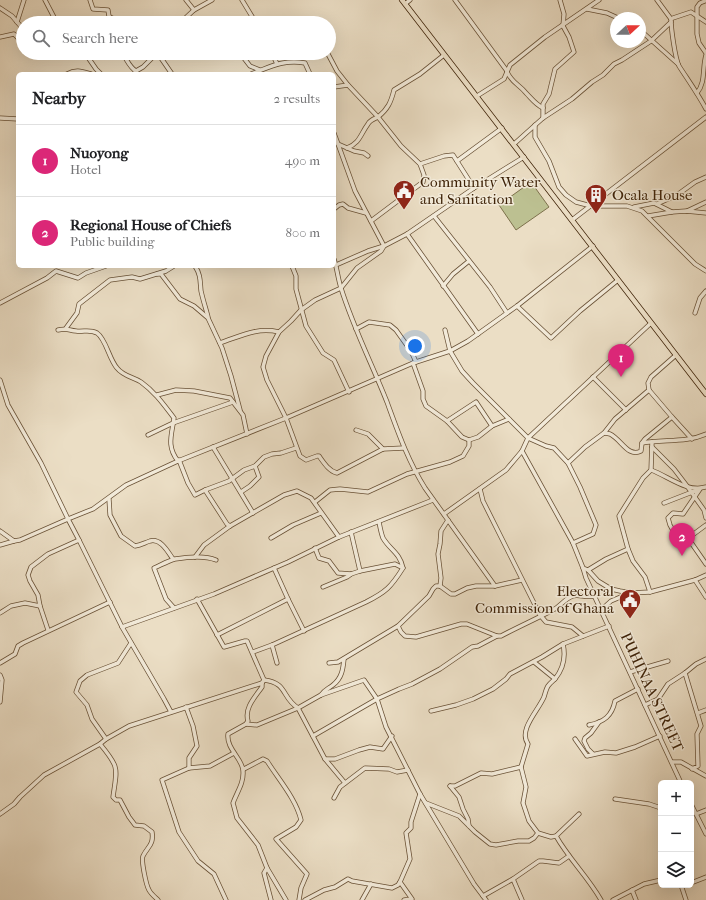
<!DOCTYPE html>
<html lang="en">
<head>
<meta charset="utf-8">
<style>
  :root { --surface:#fff; --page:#f6f6f6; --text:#202124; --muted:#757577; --line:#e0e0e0; --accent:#db2777 }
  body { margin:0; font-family:"IM FELL French Canon",serif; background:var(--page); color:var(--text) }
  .controls { position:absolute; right:12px; bottom:12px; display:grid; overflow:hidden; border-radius:6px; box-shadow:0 4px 16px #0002 }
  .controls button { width:36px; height:36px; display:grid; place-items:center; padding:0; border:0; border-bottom:1px solid var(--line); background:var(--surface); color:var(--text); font:20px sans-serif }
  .compass { position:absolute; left:610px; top:12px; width:36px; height:36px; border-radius:50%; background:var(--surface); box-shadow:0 4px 16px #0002; rotate:69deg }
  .you { position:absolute; left:415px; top:346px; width:14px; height:14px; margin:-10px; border:3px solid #fff; border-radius:50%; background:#1a73e8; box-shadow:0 0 0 6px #1a73e833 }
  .badge { display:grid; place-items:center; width:26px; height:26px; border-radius:50%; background:var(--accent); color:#fff; font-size:13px; font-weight:700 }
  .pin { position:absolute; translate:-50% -33px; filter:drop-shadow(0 1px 2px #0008) }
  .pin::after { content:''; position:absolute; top:21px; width:14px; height:12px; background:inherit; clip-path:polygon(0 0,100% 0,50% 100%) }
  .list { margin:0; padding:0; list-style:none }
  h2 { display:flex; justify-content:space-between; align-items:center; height:52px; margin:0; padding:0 16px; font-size:17px }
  h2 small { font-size:13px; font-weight:400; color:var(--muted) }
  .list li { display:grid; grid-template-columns:26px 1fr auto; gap:12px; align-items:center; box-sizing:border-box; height:72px; padding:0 16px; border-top:1px solid var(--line) }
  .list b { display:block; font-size:15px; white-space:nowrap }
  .list p { margin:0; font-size:13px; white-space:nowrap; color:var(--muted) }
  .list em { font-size:13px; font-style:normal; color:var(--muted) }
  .icon { flex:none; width:22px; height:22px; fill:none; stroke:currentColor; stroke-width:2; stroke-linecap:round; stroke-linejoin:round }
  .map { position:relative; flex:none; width:706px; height:900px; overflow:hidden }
  .search { position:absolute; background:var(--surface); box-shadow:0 4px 16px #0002; left:16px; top:16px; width:320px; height:44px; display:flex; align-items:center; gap:10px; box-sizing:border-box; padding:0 14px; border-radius:22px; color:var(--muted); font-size:15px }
  .panel { position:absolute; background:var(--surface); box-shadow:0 4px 16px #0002; left:16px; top:72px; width:320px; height:196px; border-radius:6px }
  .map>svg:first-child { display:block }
  .green { fill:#bcc091; stroke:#7d714c }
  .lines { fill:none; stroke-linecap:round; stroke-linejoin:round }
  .minor-casing { stroke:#695136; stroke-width:5 }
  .major-casing { stroke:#3e2207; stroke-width:6 }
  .minor { stroke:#f2ead9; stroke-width:3.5 }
  .major { stroke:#ebdec5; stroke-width:4.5 }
  .labels { text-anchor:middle; stroke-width:3; stroke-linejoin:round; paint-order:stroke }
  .poi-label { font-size:15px; fill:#3e2207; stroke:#f2ead9; text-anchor:start }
  .street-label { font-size:15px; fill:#3e2207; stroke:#f2ead9 }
</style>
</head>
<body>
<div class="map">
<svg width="706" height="900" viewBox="0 0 706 900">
  <rect width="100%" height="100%" fill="#ebdec5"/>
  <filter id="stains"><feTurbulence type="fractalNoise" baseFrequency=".005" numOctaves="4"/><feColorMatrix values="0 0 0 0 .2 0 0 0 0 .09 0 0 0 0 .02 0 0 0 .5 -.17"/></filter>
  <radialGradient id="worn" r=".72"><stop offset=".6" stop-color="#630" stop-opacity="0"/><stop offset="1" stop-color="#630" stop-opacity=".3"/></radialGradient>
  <!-- green -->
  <polygon class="green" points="531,182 549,207 516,230 499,205"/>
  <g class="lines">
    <!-- minor casing -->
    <g class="minor-casing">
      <g id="minor">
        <polyline points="45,0 57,23"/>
        <polyline points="90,0 93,9 108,10 110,23"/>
        <polyline points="186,0 194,10"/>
        <polyline points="242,0 256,23"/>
        <polyline points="455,0 507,71"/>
        <polyline points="657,0 671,19"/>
        <polyline points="705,1 700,3 697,7 697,34 699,43 706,53"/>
        <polyline points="405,4 410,0"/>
        <polyline points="0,8 12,16 23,29"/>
        <polyline points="587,9 607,13 618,18"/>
        <polyline points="110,17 122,23"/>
        <polyline points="17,22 24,0"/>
        <path d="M706,22L691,12L673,18L671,19C671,28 675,58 679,66C688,80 698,94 706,109"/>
        <polyline points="180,23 194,10 212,0"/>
        <polyline points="640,30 678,64"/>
        <polyline points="0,37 14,34 23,43"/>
        <polyline points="85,53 96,69 101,74"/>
        <path d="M122,53C127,59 129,67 136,71"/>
        <polyline points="160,53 161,58 172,74"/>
        <polyline points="240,53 250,66 260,70"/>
        <polyline points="272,53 277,64"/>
        <polyline points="328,54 337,71 348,85 378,117 401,146 420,164 424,175 423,182 371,221"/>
        <path d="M507,72C513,84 519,84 526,93C532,99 535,104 543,108"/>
        <path d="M67,74C76,69 81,71 91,74"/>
        <polyline points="134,74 136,71 143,67 157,53"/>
        <path d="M251,74C270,67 284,59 305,63L310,74"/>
        <polyline points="334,87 348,85"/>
        <path d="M697,93C706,82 702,68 706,55"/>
        <polyline points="477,96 504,79 510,65 545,37 599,0"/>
        <polyline points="0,118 18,119"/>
        <polyline points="543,118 543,104 549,94 555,69 574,52 569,37 563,26 564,14 560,0"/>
        <polyline points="535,125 535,137 549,161 559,187 566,195 576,202 591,206 627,206 642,211 695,264 706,271"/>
        <polyline points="334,133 355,191 384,246 368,251 336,265"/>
        <polyline points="338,144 354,151 364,153 368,156"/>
        <polyline points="514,144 543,118 572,99 592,82 603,75 614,64 622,60 651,41 671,22"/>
        <path d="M347,148C360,143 360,135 368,124C370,120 374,119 378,117C388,109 391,102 394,90L420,74L444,55"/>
        <polyline points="457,161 502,128"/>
        <polyline points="420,164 444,156 453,155 474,188"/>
        <polyline points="657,204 677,195 695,182 706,177"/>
        <polyline points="634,207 654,203 672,212 686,211 706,213"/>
        <polyline points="334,209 339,205 343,204 348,208 366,213"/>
        <polyline points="687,211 706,202"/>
        <polyline points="434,216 490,287 507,313"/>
        <polyline points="648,216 672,212"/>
        <polyline points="572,220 706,117"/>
        <polyline points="407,234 478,334"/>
        <path d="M334,259C337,268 338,279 341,288C353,327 372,364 387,402C398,432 408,461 425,488L495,586"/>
        <path d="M195,266C201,275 200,282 201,291C203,300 206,309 208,317"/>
        <polyline points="292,266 296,276 296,289 306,326 323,353 334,360 349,392"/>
        <polyline points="157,274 161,274 180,299 194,306 208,318 222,348 231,376 240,410"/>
        <polyline points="443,286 453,274 469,261"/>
        <polyline points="0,303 47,278 56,271 78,278 86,273 106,266"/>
        <polyline points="517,306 551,338 580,311 618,280"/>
        <polyline points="695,313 700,298 706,291"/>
        <polyline points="66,328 77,313 79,304 110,280 132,277 140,279 166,271 174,266"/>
        <polyline points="356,329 369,322 390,325 396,330 411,351 416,362"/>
        <path d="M58,330C67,328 68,330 76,331C84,332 90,329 97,333C106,339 109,359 117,368C123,376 133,377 141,382C155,392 164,405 174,418C172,434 166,446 178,461"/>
        <polyline points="445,330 450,351 462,371 473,383 528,438 546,446 554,448 568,463 580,487 596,525 593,534 573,543"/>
        <path d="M220,343C241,336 256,327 279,332"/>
        <polyline points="413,363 423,391 423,399 426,406 447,421 462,437 469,440 478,437 492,426 509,419"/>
        <polyline points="593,377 626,410"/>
        <polyline points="0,380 8,405 41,463 68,519 20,540 14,541 0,531"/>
        <polyline points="157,395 176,390 194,391 230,398 243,415 247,434"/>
        <polyline points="672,417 692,439"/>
        <polyline points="447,421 476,402 492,426"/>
        <polyline points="356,430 368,434 383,449"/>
        <path d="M604,433C605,433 610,434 610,434C621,439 628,458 641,451L642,443L645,439L672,417L649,390"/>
        <polyline points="148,435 173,423 233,402"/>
        <path d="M642,443C664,439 686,443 706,434"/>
        <polyline points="213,447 253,513"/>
        <polyline points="652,447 674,469 687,486 704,510 706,518"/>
        <path d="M404,448L383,449L337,473C329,471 324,463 319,456H317L306,460L300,456L286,418L267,380L263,367L266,356L279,332L291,321L301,310L315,300L341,288L357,268L381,251L384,246L407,234L474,188L524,157"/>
        <polyline points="522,451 573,543 583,568 588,570 598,581 611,589 620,591 631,593 650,592 695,580 706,575"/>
        <polyline points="179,460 188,483 195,495 205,490 229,481 244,470 255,466 259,477 250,486 241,492"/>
        <polyline points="568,463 585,447 604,433 615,419 649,390 648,383 651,377 676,355"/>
        <polyline points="255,466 264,457 272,454 281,453 296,448"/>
        <path d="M651,470C668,476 687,493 706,487"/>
        <polyline points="480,489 483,501 540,615 546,622 572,627 583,636"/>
        <polyline points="205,490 227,524 230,526"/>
        <path d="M109,499L110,515L121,536L135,546C141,545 144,543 150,541C161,538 168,552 173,559"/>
        <polyline points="315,502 330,490 340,489 368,492 407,474 450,462 463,456 469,446 469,440"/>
        <polyline points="664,503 700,489 683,514 673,513 668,518 670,525 675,534 690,541 706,564"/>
        <polyline points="444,514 506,470 522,451 528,438 651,323"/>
        <polyline points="351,532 360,571"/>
        <polyline points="271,538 293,525 321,513"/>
        <polyline points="687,539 706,525"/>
        <polyline points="79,540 122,627 214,594 288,562 339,537 433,500"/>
        <polyline points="0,545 14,541"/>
        <polyline points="315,548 319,558 329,561 338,573 351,574 360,571 395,564 403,568"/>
        <polyline points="195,557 204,545 230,526 284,495 297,491 311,498 339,537"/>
        <polyline points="274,568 288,599 304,631"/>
        <polyline points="583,568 586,578 681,783"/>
        <polyline points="588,570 606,559 628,549"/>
        <polyline points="695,580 706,597"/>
        <polyline points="440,586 451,594 455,594 467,588 476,586 495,586 522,580"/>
        <polyline points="440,586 441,578 438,554 440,544 441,531 448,520"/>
        <polyline points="323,587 347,577 351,574"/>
        <polyline points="650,592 645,577 633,561 628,549 619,516 643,478 651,470 652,442"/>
        <path d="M174,608L166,599L154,568C161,565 168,561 175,559C187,557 204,555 216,560"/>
        <polyline points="601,610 611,601 630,593"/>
        <polyline points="0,613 11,606 25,603 40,606"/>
        <polyline points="398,626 401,632 405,636 416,637 461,624 467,624 497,636"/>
        <polyline points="122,627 164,699 171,712"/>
        <polyline points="48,630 40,606 38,595 30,581 28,575 31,567 48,554 79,540 68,519 93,509 126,485 178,461 286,418 413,363 450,351 468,341 517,306 593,246"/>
        <polyline points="217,635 288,599"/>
        <path d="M563,644C566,657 563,669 555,679C553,681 550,683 548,686C546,689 545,694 544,697C538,711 518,730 528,744L521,767L526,787L523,803L529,821L538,833L551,837L556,836L579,814"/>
        <polyline points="253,652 272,645"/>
        <polyline points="534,662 555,679"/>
        <polyline points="0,663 15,654 18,646 23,643 110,602"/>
        <path d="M277,663L272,645L366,602C386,592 391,587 403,568C400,553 390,550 383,538C381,533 380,527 379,522"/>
        <polyline points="329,663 338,662 398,626 429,596 433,589 436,586 440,586"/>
        <polyline points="630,672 668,661"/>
        <polyline points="685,673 701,726 697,734 698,766 692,769"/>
        <polyline points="0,675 2,680 0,702"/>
        <path d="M264,680C288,683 281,697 298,708L325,759L345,783"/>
        <path d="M262,683V687C255,697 244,708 248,721L246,724L228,734C226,749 243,759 243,771C244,783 237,792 233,803L237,818L258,845L267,868L264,873L271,900"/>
        <path d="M321,695C324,690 328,689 333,685C342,678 343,669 344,659"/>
        <polyline points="645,705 658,699 668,684 685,673 696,664 706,659"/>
        <polyline points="186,707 193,726 197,746 189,758 189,768"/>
        <polyline points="431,711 456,705 473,699 493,689 506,679 510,674 542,657 563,644 609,626"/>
        <polyline points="698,713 706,710"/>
        <polyline points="246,724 257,725 298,708 321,695 364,680 377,699 386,727 420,794 474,884 486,900"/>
        <path d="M589,725C604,722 612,716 615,701L638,689"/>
        <path d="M313,736L377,699L399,689L412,684L440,669L472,647L478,646L497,636H501C518,627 536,619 553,610C561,606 564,599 573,596C579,594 586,598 594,596"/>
        <polyline points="106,739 92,719 87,705 76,692 80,681 87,675 118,663 131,643"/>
        <polyline points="575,739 587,756 605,752 616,753 635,747 660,736"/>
        <path d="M100,744C120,768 117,768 113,797L116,800H120L129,817L135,825L144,826L152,832C154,845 148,846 143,856C141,860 146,885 149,890C151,894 155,897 158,900"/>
        <polyline points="593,754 588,749 584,741 585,738 591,733 599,722"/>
        <polyline points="325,759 335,759 359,750 370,747 383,749 392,736"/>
        <polyline points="672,762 681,762 706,776"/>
        <path d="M244,769L263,759L267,761C279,780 296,799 301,820L296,827L276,839L307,874L301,888L299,900"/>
        <polyline points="450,786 455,786 481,773 492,774 521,767"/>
        <polyline points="450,786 459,797 463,809 468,819 469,826"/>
        <polyline points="334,798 340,787 365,768 389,769 397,772 408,770"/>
        <polyline points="615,799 649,804 661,808"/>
        <polyline points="426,803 459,816 475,832 490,844 496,845 518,841 529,841 534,838 538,833"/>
        <polyline points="691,804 706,834"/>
        <polyline points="0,814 14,804 20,797 44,775 100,744 106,739 129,726 262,683 264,680 247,641 245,641 224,647 197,599"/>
        <polyline points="696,814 706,810"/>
        <path d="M556,836C569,859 588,877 601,900"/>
        <polyline points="267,868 286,900"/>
        <polyline points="513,879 522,900"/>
        <polyline points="400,882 412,899 404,900"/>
        <polyline points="691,883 706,877"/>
        <polyline points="681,885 686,900"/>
        <polyline points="632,890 636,900"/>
        <polyline points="483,896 513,879 539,861 543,861 559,863 569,856"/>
        <polyline points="226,900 214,874 198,861 179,832 162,780 189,768 210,766 234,753"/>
        <polyline points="305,900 324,890 335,887 348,879 352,881 392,888 398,885 400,882 410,859 406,833 411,828 411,822 420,794"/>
        <polyline points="362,900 371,884"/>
        <polyline points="613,900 644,884 661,880"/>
      </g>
    </g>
    <!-- major casing -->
    <g class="major-casing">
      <polyline id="major" points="402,0 706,394"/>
    </g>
    <!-- minor -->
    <use href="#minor" class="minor"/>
    <!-- major -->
    <use href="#major" class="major"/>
  </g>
  <!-- icons -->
  <defs>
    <g id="civic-pin" transform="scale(1.15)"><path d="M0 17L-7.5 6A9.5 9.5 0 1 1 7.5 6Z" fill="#8f2418" stroke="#f2ead9"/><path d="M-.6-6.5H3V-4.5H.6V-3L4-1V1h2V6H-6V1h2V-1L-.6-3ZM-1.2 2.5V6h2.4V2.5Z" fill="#fff"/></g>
    <g id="building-pin" transform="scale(1.15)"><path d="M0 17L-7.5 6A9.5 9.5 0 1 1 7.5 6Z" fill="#8f2418" stroke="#f2ead9"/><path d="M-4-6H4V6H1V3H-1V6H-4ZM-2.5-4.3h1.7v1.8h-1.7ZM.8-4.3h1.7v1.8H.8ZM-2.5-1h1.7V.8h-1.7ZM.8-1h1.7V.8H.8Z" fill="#fff"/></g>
  </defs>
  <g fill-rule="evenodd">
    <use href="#civic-pin" x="404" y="191"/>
    <use href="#building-pin" x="596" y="195"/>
    <use href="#civic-pin" x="630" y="600"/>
  </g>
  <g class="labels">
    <!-- poi labels -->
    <g class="poi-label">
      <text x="420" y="187">Community Water<tspan x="420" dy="17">and Sanitation</tspan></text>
      <text x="612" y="200">Ocala House</text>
      <text x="614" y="596" text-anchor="end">Electoral<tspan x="614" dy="17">Commission of Ghana</tspan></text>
    </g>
    <!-- street labels -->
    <g class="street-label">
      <text transform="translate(652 692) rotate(65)" y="5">PUHINAA STREET</text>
    </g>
  </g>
  <rect width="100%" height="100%" filter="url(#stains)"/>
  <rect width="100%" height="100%" fill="url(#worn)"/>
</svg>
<div class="controls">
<button>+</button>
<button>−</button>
<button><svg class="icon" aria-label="layers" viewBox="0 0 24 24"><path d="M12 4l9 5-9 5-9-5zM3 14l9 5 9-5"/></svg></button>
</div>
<svg class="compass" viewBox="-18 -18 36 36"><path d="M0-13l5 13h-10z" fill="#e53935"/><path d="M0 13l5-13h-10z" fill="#757577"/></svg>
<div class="you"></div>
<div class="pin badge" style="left:621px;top:377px">1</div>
<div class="pin badge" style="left:682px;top:556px">2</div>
<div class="search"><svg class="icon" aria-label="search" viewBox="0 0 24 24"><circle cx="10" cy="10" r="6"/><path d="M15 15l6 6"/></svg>Search here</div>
<section class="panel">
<h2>Nearby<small>2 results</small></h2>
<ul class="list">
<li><span class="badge">1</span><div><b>Nuoyong</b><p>Hotel</p></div><em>490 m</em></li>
<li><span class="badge">2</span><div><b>Regional House of Chiefs</b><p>Public building</p></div><em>800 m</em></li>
</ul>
</section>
</div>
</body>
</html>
